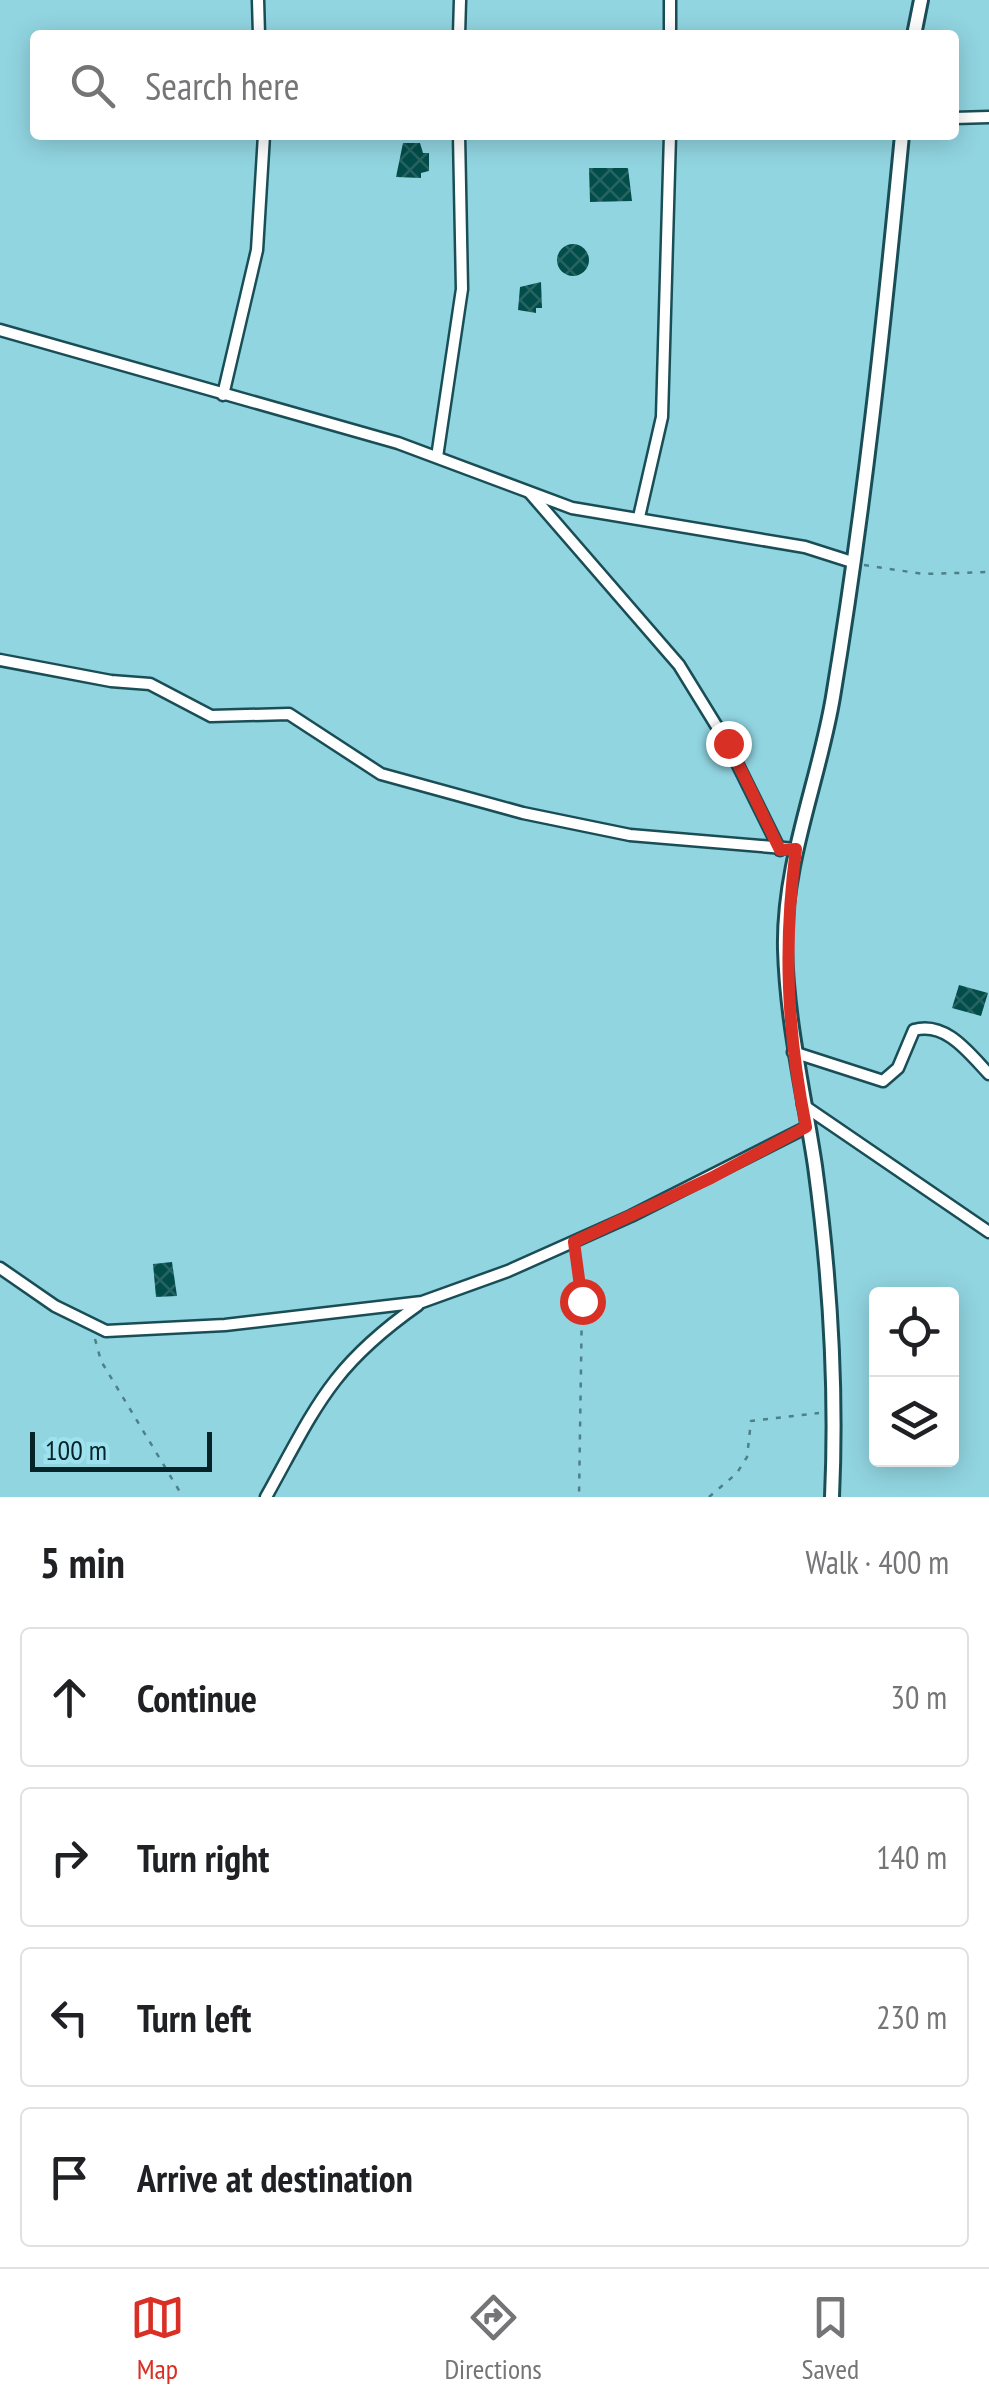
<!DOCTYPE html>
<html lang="en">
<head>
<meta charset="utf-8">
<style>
  :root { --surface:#fff; --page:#f6f6f6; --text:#202124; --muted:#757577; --line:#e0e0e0; --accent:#d93025 }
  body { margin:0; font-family:"PT Sans Narrow",sans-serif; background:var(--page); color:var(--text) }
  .controls { position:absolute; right:30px; bottom:30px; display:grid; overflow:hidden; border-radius:10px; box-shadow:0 5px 25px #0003 }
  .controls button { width:90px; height:90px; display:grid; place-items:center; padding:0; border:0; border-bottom:2px solid var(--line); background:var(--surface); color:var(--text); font:50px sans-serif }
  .scale { position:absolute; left:30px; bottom:25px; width:182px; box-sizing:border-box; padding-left:10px; border:5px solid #062328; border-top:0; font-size:28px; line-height:35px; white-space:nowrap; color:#062328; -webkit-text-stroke:8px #9ee2ef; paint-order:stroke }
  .stop { position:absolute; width:30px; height:30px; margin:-22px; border:8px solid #d93025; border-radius:50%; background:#fff }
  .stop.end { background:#d93025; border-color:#fff; box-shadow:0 2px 10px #0008 }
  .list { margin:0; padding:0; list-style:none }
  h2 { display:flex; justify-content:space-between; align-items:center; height:130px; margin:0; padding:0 40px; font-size:42px }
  h2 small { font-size:32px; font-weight:400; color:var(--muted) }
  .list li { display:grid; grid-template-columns:65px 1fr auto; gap:30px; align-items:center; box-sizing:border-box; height:140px; margin:0 20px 20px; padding:0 20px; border:2px solid var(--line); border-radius:10px }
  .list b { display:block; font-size:38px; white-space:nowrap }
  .list em { font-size:32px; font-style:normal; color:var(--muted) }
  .icon { flex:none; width:55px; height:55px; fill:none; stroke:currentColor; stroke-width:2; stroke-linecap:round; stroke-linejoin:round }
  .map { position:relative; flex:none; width:989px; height:1497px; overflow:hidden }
  .search { position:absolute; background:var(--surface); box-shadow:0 5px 25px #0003; left:30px; right:30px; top:30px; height:110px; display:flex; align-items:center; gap:25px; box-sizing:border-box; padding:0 35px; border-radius:10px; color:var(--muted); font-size:38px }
  .sheet { height:770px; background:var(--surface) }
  nav { display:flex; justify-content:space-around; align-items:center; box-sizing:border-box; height:140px; border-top:2px solid var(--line); background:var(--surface); font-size:28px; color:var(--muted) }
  nav a { display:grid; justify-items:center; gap:5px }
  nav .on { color:var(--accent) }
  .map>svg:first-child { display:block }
  .building { fill:url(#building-cross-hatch) }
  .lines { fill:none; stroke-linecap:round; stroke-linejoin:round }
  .minor-casing { stroke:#1a4e57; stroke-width:15 }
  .tertiary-casing { stroke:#1a4e57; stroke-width:18 }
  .path { stroke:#4e8088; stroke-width:2.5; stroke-dasharray:5 8; stroke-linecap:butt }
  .minor { stroke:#fff; stroke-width:10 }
  .tertiary { stroke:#fff; stroke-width:12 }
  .route { stroke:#d93025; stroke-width:12 }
</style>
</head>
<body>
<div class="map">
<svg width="989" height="1497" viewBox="0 0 989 1497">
  <defs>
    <pattern id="building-cross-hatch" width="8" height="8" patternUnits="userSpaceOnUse" patternTransform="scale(2.5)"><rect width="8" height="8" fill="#024d4a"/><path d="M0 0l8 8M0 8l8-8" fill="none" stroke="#266361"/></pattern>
  </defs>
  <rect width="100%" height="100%" fill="#91d5e1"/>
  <!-- building -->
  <g class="building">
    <polygon points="403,143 420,143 423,153 429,153 429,171 421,173 421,178 396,177"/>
    <polygon points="589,168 628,168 632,201 590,202"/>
    <circle cx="573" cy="260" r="16"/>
    <polygon points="541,282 542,308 536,308 536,313 518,310 520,287"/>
    <polygon points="959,985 988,993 981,1016 952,1008"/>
    <polygon points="172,1262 177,1296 156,1297 153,1264"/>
  </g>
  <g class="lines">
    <!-- minor casing -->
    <g class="minor-casing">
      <g id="minor">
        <polyline points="258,0 259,35"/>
        <polyline points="459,35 460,0"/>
        <polyline points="670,35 670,0"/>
        <polyline points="954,118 989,117"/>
        <polyline points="0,330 398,443 572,508 805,547 852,562"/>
        <polyline points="223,395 257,250 264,135"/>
        <polyline points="437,457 462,289 459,135"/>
        <polyline points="530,493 679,665 727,743 780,850"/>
        <polyline points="639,517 662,417 670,135"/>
        <polyline points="0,660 111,681 150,684 211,716 289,714 381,774 523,813 630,835 796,849"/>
        <path d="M793,1052L883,1081L898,1068L914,1030C946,1021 969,1053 989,1074"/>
        <polyline points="803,1105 989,1232"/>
        <polyline points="0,1268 55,1306 106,1331 225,1325 422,1302 508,1271 631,1216 807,1127"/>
        <path d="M266,1497C316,1407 330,1367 418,1305"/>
      </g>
    </g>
    <!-- tertiary casing -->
    <g class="tertiary-casing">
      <g id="tertiary">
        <polyline points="914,35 921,0"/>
        <path d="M832,1497C837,1386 830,1276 815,1166C804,1093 787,1023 785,949C783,863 819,781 833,697C864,511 884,323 902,135"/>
      </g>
    </g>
    <!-- path -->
    <g class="path">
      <polyline points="864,565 923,574 989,572"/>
      <polyline points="575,1253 582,1301 579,1497"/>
      <polyline points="95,1339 101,1361 183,1497"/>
      <polyline points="709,1497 737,1473 747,1457 751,1421 819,1413"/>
    </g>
    <!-- minor -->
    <use href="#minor" class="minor"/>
    <!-- tertiary -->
    <use href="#tertiary" class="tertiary"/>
  </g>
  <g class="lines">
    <!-- route -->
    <path class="route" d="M582,1301L574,1242L711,1178L806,1127C787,1031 783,946 796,849L780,850L728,743"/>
  </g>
</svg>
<div class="controls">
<button><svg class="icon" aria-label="locate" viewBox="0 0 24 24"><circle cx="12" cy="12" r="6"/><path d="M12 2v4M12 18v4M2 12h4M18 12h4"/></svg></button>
<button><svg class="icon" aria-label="layers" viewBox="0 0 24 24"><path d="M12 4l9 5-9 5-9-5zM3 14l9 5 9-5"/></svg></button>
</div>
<div class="scale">100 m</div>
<div class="stop" style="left:582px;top:1301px"></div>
<div class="stop end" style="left:728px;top:743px"></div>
<div class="search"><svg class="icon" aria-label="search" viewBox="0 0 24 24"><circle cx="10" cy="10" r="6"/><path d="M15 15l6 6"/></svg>Search here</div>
</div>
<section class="sheet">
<h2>5 min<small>Walk · 400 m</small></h2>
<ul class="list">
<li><svg class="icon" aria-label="ahead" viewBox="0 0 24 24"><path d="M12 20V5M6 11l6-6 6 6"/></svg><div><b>Continue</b></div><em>30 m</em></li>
<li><svg class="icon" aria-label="right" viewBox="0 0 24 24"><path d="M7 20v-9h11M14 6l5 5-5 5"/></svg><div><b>Turn right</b></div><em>140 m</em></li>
<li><svg class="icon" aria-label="left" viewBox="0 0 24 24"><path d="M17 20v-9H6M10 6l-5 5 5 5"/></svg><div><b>Turn left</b></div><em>230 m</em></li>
<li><svg class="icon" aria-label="arrive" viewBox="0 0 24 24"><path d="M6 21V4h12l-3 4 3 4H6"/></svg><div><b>Arrive at destination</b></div></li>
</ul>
</section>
<nav>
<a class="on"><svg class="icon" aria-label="map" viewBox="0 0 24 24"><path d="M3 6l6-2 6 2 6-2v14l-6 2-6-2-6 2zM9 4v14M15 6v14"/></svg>Map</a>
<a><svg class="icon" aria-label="directions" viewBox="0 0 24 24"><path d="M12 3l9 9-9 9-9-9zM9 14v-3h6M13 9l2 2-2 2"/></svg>Directions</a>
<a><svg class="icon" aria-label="saved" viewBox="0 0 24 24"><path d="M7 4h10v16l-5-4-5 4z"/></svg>Saved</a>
</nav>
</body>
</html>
